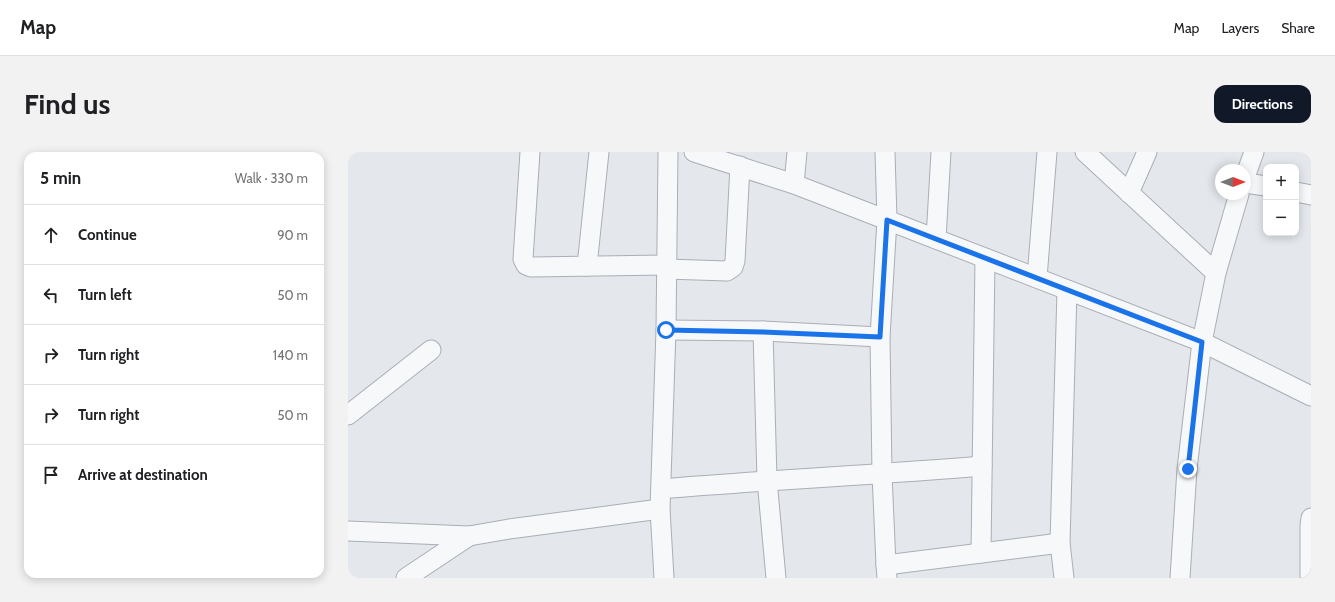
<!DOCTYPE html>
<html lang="en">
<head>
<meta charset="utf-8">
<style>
  :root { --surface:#fff; --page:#f2f2f2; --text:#202124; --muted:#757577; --line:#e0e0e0; --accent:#111827 }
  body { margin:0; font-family:Cabin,sans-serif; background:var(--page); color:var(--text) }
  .controls { position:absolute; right:12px; top:12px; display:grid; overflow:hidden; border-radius:8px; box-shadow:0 2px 10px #0003 }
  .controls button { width:36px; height:36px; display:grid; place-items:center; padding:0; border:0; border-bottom:1px solid var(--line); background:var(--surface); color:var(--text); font:20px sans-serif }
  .compass { position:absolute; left:867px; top:12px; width:36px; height:36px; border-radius:50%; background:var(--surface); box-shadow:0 2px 10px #0003; rotate:90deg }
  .stop { position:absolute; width:12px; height:12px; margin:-9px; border:3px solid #1a73e8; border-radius:50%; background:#fff }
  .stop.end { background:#1a73e8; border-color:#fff; box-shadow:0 1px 4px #0008 }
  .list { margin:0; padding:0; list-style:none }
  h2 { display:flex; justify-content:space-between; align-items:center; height:52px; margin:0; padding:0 16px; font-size:17px }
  h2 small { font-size:13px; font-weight:400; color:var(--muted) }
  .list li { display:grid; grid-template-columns:26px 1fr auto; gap:12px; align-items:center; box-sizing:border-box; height:60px; padding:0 16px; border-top:1px solid var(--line) }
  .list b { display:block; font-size:15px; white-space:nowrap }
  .list em { font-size:13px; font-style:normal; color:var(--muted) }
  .icon { flex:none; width:22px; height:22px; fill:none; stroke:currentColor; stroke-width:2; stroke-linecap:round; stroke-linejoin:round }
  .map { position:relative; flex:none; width:963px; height:426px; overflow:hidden; border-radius:12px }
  header { display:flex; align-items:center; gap:24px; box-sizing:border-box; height:56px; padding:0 20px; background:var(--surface); border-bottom:1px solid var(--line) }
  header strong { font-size:19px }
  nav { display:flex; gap:22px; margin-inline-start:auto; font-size:14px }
  .intro { display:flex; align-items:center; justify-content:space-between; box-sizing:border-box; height:96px; padding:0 24px }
  h1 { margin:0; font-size:28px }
  .button { padding:10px 18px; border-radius:12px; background:var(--accent); color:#fff; font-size:14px; font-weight:700 }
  main { display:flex; gap:24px; padding:0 24px }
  aside { flex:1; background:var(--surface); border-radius:12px; box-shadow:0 2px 10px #0003 }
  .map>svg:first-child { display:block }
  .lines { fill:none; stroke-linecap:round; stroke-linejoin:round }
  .street-casing { stroke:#a9aeb7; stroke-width:21 }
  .street { stroke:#f7f8fa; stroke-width:19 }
  .route { stroke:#1a73e8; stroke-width:5 }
</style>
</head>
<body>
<header>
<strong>Map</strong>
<nav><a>Map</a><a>Layers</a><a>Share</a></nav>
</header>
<div class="intro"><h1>Find us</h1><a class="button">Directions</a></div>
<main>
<aside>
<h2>5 min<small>Walk · 330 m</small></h2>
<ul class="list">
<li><svg class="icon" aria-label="ahead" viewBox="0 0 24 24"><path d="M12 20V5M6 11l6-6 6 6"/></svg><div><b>Continue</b></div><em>90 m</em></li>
<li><svg class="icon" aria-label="left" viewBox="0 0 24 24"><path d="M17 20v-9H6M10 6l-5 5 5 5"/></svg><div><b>Turn left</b></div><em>50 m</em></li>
<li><svg class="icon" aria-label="right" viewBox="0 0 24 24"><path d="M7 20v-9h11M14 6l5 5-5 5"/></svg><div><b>Turn right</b></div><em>140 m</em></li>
<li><svg class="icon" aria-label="right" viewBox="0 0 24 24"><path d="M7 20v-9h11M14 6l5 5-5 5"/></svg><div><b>Turn right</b></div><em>50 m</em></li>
<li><svg class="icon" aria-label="arrive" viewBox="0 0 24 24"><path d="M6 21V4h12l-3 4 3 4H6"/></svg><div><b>Arrive at destination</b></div></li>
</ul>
</aside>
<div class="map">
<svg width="963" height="426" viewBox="0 0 963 426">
  <rect width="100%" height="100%" fill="#e4e7ec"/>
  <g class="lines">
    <!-- street casing -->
    <g class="street-casing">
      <g id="street">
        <polyline points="182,0 175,107 178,113 183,115 318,113"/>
        <polyline points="346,0 446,32 854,190 963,244"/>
        <polyline points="537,0 539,68 532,185 534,322 538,413 539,426"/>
        <polyline points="737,0 868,121"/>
        <polyline points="897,25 906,0"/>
        <polyline points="897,31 918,34"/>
        <polyline points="446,32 449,0"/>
        <polyline points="948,40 963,43"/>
        <polyline points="781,41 799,0"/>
        <polyline points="588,87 593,0"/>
        <polyline points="239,114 251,0"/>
        <polyline points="318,117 379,119 385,115 387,109 392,14"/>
        <polyline points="689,126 699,0"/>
        <polyline points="318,178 415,179 532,185"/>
        <polyline points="415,179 419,328 428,426"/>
        <polyline points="0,263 83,198"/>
        <path d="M313,337C420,328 527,323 634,314"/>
        <polyline points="0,379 121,384 161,377 312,357"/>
        <polyline points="633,401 637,106"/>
        <polyline points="538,413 712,391"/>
        <polyline points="58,426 121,384"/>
        <polyline points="316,426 312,357 318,178 320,0"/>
        <polyline points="716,426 712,391 719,138"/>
        <polyline points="832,426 839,317 854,190 868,121 891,42"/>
        <polyline points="962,426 962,374 963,366"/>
      </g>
    </g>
    <!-- street -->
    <use href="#street" class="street"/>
  </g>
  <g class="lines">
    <!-- route -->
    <polyline class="route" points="318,178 415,180 532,185 539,68 854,190 840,317"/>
  </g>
</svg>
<div class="controls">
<button>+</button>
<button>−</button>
</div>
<svg class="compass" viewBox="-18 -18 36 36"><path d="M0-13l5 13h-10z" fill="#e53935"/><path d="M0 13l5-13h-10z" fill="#757577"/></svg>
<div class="stop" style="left:318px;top:178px"></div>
<div class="stop end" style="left:840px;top:317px"></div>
</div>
</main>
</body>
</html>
